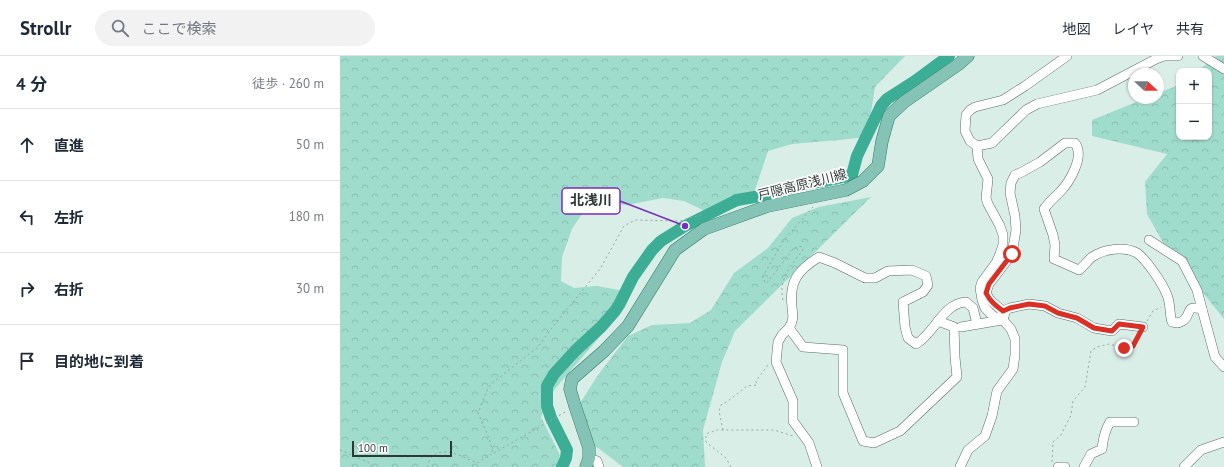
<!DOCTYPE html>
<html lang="ja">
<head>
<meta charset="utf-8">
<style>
  :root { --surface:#fff; --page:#f2f2f3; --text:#1f2937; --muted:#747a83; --line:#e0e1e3 }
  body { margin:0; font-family:"PT Sans","Noto Sans JP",sans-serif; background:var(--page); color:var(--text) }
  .controls { position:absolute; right:12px; top:12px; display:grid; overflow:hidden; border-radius:8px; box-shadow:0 1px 3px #0004 }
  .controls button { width:36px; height:36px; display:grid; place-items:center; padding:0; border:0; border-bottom:1px solid var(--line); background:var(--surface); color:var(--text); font:20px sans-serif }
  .compass { position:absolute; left:788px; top:12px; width:36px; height:36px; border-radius:50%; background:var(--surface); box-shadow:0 1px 3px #0004; rotate:112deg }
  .scale { position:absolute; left:12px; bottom:10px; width:100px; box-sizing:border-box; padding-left:4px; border:2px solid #303835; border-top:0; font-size:11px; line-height:14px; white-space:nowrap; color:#303835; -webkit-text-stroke:3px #fff; paint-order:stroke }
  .stop { position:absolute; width:12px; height:12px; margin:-9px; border:3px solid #d93025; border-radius:50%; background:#fff }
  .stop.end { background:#d93025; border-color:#fff; box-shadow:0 1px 4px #0008 }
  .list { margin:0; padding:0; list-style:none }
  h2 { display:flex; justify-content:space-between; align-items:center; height:52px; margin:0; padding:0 16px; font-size:17px }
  h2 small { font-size:13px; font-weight:400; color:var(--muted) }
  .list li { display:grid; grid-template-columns:26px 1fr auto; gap:12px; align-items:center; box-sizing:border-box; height:72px; padding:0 16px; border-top:1px solid var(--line) }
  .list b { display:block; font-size:15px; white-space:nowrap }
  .list em { font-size:13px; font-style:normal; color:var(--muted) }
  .icon { flex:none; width:22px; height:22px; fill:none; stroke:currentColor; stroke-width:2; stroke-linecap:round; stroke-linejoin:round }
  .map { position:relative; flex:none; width:884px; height:411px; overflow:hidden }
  header { display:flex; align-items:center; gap:24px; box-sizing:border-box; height:56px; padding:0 20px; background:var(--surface); border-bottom:1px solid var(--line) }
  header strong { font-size:19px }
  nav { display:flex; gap:22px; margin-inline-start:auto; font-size:14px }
  .search { width:280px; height:36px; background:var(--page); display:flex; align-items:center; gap:10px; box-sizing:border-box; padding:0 14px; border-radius:22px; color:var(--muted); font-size:15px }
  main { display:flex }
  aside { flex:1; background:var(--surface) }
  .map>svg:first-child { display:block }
  .forest { fill:url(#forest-crowns) }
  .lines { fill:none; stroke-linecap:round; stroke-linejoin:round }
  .river { stroke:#3cae95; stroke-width:12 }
  .minor-casing { stroke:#596a65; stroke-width:10 }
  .major-casing { stroke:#317869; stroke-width:13 }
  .path { stroke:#96a6a1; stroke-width:1; stroke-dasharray:2 3; stroke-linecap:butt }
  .minor { stroke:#fff; stroke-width:9 }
  .major { stroke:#84c3b6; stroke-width:12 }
  .route { stroke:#d93025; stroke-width:5 }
  .labels { text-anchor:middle; stroke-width:3.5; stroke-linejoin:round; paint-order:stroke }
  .street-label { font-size:13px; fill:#303835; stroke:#fff }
  .leader { fill:none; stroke:#7b2cbf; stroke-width:1.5 }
  .callout-dot { fill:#7b2cbf; stroke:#fff; stroke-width:1.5 }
  .callout { fill:#fff; stroke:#7b2cbf; stroke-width:1.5 }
  .callout-label { font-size:14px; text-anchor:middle; font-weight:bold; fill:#303835 }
</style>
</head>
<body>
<header>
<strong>Strollr</strong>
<div class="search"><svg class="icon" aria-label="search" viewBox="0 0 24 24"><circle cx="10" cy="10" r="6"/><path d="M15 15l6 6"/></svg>ここで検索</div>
<nav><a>地図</a><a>レイヤ</a><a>共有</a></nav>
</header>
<main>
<aside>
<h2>4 分<small>徒歩 · 260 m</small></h2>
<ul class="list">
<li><svg class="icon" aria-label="ahead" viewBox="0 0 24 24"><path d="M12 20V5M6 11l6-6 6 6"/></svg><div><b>直進</b></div><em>50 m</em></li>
<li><svg class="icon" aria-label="left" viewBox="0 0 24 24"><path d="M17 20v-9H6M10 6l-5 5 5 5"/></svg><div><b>左折</b></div><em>180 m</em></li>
<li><svg class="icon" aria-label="right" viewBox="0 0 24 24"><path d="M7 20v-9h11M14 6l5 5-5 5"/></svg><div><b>右折</b></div><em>30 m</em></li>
<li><svg class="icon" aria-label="arrive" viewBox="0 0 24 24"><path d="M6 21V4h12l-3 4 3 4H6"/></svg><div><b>目的地に到着</b></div></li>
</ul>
</aside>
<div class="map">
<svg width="884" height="411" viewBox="0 0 884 411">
  <defs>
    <pattern id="forest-crowns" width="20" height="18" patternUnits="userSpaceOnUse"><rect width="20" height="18" fill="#9fdccc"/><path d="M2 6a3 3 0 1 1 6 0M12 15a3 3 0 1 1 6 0" fill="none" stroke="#89beb0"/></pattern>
  </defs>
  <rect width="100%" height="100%" fill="#daeee8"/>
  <!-- forest -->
  <g class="forest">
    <polygon points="0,0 565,0 535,31 527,81 499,84 452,88 428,95 411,146 373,159 344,145 323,142 287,149 270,147 244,155 232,173 222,201 221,225 234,232 257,230 279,234 281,256 214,334 201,361 220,399 217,411 0,411"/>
    <polygon points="876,0 884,0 884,263 825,190 807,158 805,126 827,98 752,80 752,64 806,42 818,42 818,37 839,29 839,81 869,81 869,15 858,15"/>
    <polygon points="531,141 395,275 382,306 363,374 365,411 283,411 236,375 235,355 258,319 288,280 312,269 350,267 371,254 394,217 428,192 452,162 479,151"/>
  </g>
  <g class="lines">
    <!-- river -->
    <polyline class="river" points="222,411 226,402 227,394 211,362 207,350 207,330 214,318 235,295 261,271 275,255 279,249 293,221 312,194 321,185 345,170 397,144 426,139 464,128 485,125 512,119 517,100 541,50 547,43 575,25 609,0"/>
    <!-- minor casing -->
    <g class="minor-casing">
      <g id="minor">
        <polyline points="727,0 685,30 663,44 635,51 630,54 626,59 625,75 630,85 637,90 652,87 686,54 697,48 757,34 816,3 824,0 838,0"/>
        <polyline points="863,0 884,13"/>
        <polyline points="809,184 842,205 857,234 862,253"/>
        <polyline points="663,255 670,252 689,248 705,250 718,257 737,262 754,272 772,275 779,268 803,271"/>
        <path d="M663,264L665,257L650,244L646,237L649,228L672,198L676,174L675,160L670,137L671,127L675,119L682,116L700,106L725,87H735C745,100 730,126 719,137C714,142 709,146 704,153L713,179L715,189L714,203L739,214C744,210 748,204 752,201C764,193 784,190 797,197C806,203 823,228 827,239C831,248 829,257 832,266L838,267C840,266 842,266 844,264C852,257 845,249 862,253L875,301L884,311"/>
        <polyline points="621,271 662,264"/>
        <path d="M449,272C454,264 453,260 452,251C449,225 458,214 479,201L495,207L525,222H535L548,215L572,214L586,220L588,229L583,236L563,246L565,271L568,282L576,288C594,278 603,247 626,246L633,252L637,268"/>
        <polyline points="249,402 257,405 259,411"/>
        <polyline points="477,411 469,387 453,365 453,345 436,306 438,286 442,279 449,272 463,291 503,294 503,337 523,385 534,387 560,375 617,321 615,301 614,271 598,265"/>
        <polyline points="620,411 628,394 645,380 652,360 657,335 673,313 675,299 675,283 671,273 663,264 653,260 645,252 642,244 640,232 642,226 656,207 660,198 663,189 663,179 660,170 648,148 646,142 648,123 638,103 637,90"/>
        <polyline points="718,411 725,411"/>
        <path d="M744,411L751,398L762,393C763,383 765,374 770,366H794"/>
        <polyline points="844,411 861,394 884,386"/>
      </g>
    </g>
    <!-- major casing -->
    <g class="major-casing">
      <polyline id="major" points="246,411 249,402 249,392 235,350 230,333 232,323 264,295 288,270 335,194 364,173 428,150 506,134 523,125 538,110 542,85 549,60 564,46 619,8 628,0"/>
    </g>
    <!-- path -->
    <g class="path">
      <path d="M443,244C438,223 451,209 463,194L462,191L459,190L453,193L427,227H425L423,220L444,184L473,151"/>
      <polyline points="807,265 813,255 821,251"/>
      <polyline points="383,374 379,355 381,349 388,345 407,330 417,329 416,325 428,309"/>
      <polyline points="0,394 28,406 32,411"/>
      <polyline points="154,397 227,355"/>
      <polyline points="712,406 713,386 721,379 731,359 733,345 745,331 751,295 757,291 769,288 784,292 793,289 799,278"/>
      <path d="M87,411C88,408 89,404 91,402C101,388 125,402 137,407L153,397L149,382L138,357C142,348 145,336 151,328L198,291L211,273L260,213L284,170L295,164L340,165L360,159L361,163"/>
      <polyline points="391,411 386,402 366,386 366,378 377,374 434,374 453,380"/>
    </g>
    <!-- minor -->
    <use href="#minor" class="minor"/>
    <!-- major -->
    <use href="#major" class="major"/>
  </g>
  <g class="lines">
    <!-- route -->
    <path class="route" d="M672,198L649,228L646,237C650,245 655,249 663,255L670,252L689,248L705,250L718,257L737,262L754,272L772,275L779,268L803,271L793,290L784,292"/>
  </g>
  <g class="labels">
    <!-- street labels -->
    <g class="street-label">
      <text transform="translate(462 128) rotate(-14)" y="5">戸隠高原浅川線</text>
    </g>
  </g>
  <!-- callouts -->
  <path class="leader" d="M345 170L280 145"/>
  <circle class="callout-dot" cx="345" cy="170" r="4"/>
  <rect class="callout" x="222" y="132" width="58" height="26" rx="4"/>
  <g class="callout-label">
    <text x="251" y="149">北浅川</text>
  </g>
</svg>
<div class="controls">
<button>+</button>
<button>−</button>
</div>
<svg class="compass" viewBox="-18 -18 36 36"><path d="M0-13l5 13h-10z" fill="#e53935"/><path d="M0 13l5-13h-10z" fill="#747a83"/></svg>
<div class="scale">100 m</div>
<div class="stop" style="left:672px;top:198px"></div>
<div class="stop end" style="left:784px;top:292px"></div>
</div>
</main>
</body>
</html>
